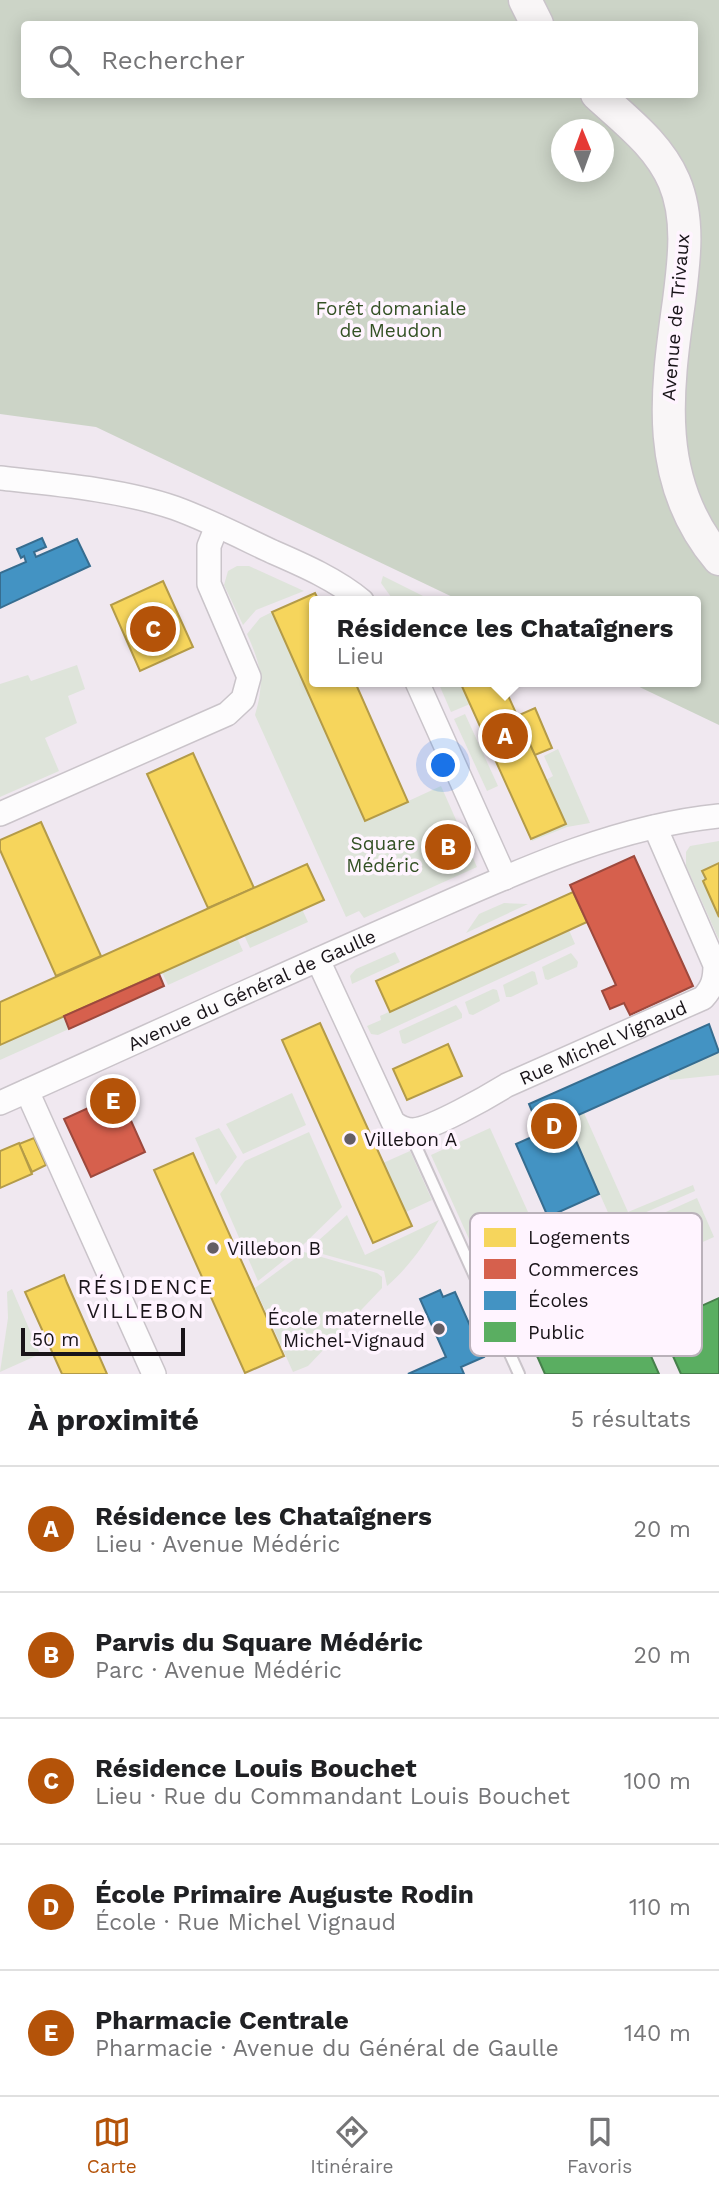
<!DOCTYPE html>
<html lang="fr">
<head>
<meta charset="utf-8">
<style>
  :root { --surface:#fff; --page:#f6f6f6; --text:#202124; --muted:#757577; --line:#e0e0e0; --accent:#b45309 }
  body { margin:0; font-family:"Work Sans",sans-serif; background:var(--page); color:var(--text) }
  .compass { position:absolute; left:551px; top:119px; width:63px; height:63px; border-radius:50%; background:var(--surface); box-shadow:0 4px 18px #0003; rotate:359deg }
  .scale { position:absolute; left:21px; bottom:18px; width:164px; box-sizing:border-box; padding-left:7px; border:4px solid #191419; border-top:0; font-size:19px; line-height:24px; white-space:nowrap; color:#191419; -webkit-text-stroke:5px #fff4ff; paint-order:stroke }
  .you { position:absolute; left:444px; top:766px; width:24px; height:24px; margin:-18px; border:5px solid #fff; border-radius:50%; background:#1a73e8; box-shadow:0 0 0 10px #1a73e833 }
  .badge { display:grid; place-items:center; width:46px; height:46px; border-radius:50%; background:var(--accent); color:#fff; font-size:23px; font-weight:700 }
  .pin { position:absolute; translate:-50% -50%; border:4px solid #fff; box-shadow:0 2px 7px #0006 }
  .popup { position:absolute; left:309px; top:596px; width:392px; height:91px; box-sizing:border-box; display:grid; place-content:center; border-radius:7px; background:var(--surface); filter:drop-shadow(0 2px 5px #0005); font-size:23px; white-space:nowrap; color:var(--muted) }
  .popup b { font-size:26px; color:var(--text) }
  .popup::after { content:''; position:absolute; left:50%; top:100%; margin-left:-14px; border:14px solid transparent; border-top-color:var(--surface) }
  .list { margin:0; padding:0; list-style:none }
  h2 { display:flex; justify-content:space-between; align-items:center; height:91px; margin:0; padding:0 28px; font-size:30px }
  h2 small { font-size:23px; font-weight:400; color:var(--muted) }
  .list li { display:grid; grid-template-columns:46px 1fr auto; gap:21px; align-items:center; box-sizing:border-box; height:126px; padding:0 28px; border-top:2px solid var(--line) }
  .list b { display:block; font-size:26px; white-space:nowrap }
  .list p { margin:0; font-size:23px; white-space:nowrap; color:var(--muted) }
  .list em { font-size:23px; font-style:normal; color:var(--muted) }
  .icon { flex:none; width:38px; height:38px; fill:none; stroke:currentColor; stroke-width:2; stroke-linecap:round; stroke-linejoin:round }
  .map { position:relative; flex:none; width:719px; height:1374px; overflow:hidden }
  .search { position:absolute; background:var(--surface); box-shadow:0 4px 18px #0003; left:21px; right:21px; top:21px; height:77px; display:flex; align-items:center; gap:18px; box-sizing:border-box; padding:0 24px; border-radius:7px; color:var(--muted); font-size:26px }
  .sheet { height:721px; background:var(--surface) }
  nav { display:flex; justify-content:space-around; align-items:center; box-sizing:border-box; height:98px; border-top:2px solid var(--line); background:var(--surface); font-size:19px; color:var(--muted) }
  nav a { display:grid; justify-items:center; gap:4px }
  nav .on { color:var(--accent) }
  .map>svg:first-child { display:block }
  .green { fill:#dee4da }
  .forest { fill:#ccd4c7; fill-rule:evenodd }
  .homes { fill:#f6d55c; stroke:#b49b48; stroke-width:2 }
  .shops { fill:#d6604d; stroke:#9d493d; stroke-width:2 }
  .schools { fill:#4393c3; stroke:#366d90; stroke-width:2 }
  .public { fill:#5aae61; stroke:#46804b; stroke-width:2 }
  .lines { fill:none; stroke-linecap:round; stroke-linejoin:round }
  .service-casing { stroke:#cac4ca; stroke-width:14 }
  .minor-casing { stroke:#cac4ca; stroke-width:26 }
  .secondary-casing { stroke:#cac4ca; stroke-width:35 }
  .service { stroke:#fdfcfd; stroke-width:10 }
  .minor { stroke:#fdfcfd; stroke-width:23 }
  .secondary { stroke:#f9f6f7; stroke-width:32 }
  .poi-dot { fill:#645e64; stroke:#fff4ff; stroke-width:2.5 }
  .labels { text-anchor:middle; stroke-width:7; stroke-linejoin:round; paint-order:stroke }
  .park-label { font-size:19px; fill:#345125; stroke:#fff4ff }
  .street-label { font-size:19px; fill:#191419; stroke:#fff4ff }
  .poi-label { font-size:19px; fill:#191419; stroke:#fff4ff; text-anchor:start }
  .neighbourhood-label { font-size:21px; letter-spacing:2px; fill:#191419; stroke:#fff4ff }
  .key { fill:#fff4ff; stroke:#bab1ba; stroke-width:2 }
  .key-label { font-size:19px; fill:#191419 }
</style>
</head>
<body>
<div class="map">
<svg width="719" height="1374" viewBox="0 0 719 1374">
  <rect width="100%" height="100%" fill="#f0e8f0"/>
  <!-- green -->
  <g class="green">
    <polygon points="237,566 249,566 304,591 256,610 243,625 224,585 228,571"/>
    <polygon points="383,576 433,601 394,601 381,583"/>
    <path d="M272,612L365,821L441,786L477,867L364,918L359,911L346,917L255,715C265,682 261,665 247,634L260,618Z"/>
    <polygon points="77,665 85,689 68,696 77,723 45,738 59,771 0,797 0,684 28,675 31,681"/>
    <polygon points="438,682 460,682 470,704 451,712"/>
    <polygon points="465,714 498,786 487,791 454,719"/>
    <polygon points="558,749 590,823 567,827 532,841 531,839 566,824 546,780 553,776 544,756"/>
    <polygon points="719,841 719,863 702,871 706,879 703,881 719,917 719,940 686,866 686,852 690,846"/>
    <polygon points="504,903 528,904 466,933 479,914"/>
    <polygon points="302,909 308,922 250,948 244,935"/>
    <polygon points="569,930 575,944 378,1035 371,1034 367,1026 381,1020 380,1016"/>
    <polygon points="237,938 243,951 168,985 162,972"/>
    <polygon points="395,952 400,962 352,984 350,976 356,969"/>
    <polygon points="571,953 578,962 577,967 548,980 545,979 542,967"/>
    <polygon points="532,971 535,972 538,984 511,997 506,997 503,985"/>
    <polygon points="493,989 497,990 500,1001 473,1015 469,1014 465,1002"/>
    <polygon points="456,1005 462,1014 462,1018 405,1044 402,1043 399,1031"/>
    <polygon points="64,1016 69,1029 0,1060 0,1045"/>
    <polygon points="719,1052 719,1075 670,1080 668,1075"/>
    <polygon points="292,1093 306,1125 243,1154 226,1124"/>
    <polygon points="584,1113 628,1212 693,1185 695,1191 614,1226 567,1120"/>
    <polygon points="219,1128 237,1157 216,1185 195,1138"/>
    <polygon points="490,1128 533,1223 474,1250 431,1155"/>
    <polygon points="309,1132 342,1207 303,1245 258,1281 220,1194 245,1161"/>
    <polygon points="410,1151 432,1200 406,1212 383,1163"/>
    <polygon points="697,1198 714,1237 635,1272 625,1250 664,1233 657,1216"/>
    <polygon points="599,1214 615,1248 497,1300 480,1260 517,1244 520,1249"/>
    <path d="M347,1215L365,1255L439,1220C425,1244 408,1268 387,1286L384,1271L308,1250Z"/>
    <polygon points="304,1252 377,1273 382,1277 382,1288 308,1366 293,1372 255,1288"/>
    <polygon points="617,1254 623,1267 572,1289 566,1277"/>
    <polygon points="12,1289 40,1354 0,1372 8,1318 7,1292"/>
  </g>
  <!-- forest -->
  <path class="forest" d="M0,0H719V725L629,682H696V601H461L96,427L0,414ZM24,24H694V94H24ZM562,130H604V172H562Z"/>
  <!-- homes -->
  <g class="homes">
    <polygon points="163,581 193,647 140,671 111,605"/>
    <polygon points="315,593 319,601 314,601 314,682 355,682 408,802 365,821 272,612"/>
    <polygon points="460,682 502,682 566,824 531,839"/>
    <polygon points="535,708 552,748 535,755 517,716"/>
    <polygon points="193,753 254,888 208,908 147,774"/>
    <polygon points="41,822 101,956 56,976 0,850 0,840"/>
    <polygon points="719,863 719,917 703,881 706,879 702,871"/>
    <polygon points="307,864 324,900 0,1045 0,1002"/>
    <polygon points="573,892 587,922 390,1012 376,981"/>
    <polygon points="320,1023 412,1226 373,1243 282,1040"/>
    <polygon points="448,1044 462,1076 407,1100 393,1069"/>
    <polygon points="34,1138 46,1165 32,1172 19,1144"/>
    <polygon points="19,1143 32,1174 0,1188 0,1151"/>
    <polygon points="193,1153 284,1356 245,1373 154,1170"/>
    <polygon points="64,1275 67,1283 107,1374 62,1374 25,1292"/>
  </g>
  <!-- shops -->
  <g class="shops">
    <polygon points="634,856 693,986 630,1015 624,1003 610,1009 602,991 616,985 570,885"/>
    <polygon points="159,974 164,986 69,1029 64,1016"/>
    <polygon points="119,1094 145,1152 91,1177 64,1119"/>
  </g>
  <!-- schools -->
  <g class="schools">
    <polygon points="42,538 46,547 34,552 36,557 77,539 90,566 0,608 0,573 26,562 24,556 21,558 17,549"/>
    <polygon points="709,1024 719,1052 567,1120 599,1194 548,1217 516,1144 541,1133 529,1104"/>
    <polygon points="440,1290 443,1297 455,1292 484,1357 461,1367 464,1374 408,1374 446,1357 420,1299"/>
  </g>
  <!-- public -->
  <g class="public">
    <polygon points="613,1271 659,1374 545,1374 518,1313"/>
    <polygon points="719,1298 719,1374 681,1374 659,1325"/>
  </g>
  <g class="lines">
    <!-- service casing -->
    <g class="service-casing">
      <polyline id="service" points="409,1131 519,1374"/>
    </g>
    <!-- minor casing -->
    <g class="minor-casing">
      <g id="minor">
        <path d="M0,478C55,484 123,490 175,508C208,520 241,537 273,552C303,565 337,580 362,601"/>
        <polyline points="417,682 505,878"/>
        <polyline points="0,814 227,714 243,699 249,677 209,584 209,546 217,526"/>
        <path id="s1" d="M318,960L393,1122C399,1127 405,1130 413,1130C432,1129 489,1096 507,1085L703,998C713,987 715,979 715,965L655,827"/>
        <polyline points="27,1091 154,1374"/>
        <path id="s2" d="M0,1103C134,1043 268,981 403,922C504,878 608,827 719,816"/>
      </g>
    </g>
    <!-- secondary casing -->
    <g class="secondary-casing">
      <g id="secondary">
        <polyline points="525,0 537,24"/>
        <path d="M597,94C625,120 658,144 674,181C690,218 684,262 679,301C666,393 654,482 719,559"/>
      </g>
    </g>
    <!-- service -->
    <use href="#service" class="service"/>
    <!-- minor -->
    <use href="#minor" class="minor"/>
    <!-- secondary -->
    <use href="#secondary" class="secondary"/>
  </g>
  <!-- markers -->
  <g class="poi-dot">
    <circle cx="350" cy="1139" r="7"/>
    <circle cx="213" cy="1248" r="7"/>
    <circle cx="439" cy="1329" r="7"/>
  </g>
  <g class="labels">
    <!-- park labels -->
    <g class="park-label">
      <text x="391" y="315">Forêt domaniale<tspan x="391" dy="22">de Meudon</tspan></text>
      <text x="383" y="850">Square<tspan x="383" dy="22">Médéric</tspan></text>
    </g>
    <!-- street labels -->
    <g class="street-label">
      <text transform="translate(675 317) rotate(-85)" y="7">Avenue de Trivaux</text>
      <text dy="7" stroke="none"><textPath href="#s2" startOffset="276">Avenue du Général de Gaulle</textPath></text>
      <text dy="7" stroke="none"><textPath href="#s1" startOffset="410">Rue Michel Vignaud</textPath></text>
    </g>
    <!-- poi labels -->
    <g class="poi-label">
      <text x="364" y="1146">Villebon A</text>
      <text x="227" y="1255">Villebon B</text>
      <text x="425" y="1325" text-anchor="end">École maternelle<tspan x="425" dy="22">Michel-Vignaud</tspan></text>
    </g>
    <!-- neighbourhood labels -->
    <g class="neighbourhood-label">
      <text x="146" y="1294">RÉSIDENCE<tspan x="146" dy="24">VILLEBON</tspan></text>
    </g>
  </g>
  <!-- legend -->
  <rect x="470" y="1213" width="232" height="143" rx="10" class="key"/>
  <rect x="484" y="1228" width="32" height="19" fill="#f6d55c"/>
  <rect x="484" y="1259" width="32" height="20" fill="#d6604d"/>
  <rect x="484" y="1291" width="32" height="19" fill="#4393c3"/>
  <rect x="484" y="1322" width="32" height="20" fill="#5aae61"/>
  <g class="key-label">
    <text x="528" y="1244">Logements</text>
    <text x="528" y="1276">Commerces</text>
    <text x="528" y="1307">Écoles</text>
    <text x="528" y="1339">Public</text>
  </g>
</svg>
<svg class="compass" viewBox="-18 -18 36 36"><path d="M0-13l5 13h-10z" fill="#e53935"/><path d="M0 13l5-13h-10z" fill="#757577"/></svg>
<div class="scale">50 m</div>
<div class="you"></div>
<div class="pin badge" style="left:505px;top:736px">A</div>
<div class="popup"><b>Résidence les Chataîgners</b>Lieu</div>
<div class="pin badge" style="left:448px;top:847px">B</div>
<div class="pin badge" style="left:153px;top:629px">C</div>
<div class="pin badge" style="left:554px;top:1126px">D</div>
<div class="pin badge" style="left:113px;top:1101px">E</div>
<div class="search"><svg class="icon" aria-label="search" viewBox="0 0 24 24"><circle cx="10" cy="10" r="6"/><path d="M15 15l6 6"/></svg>Rechercher</div>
</div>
<section class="sheet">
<h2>À proximité<small>5 résultats</small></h2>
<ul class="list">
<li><span class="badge">A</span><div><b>Résidence les Chataîgners</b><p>Lieu · Avenue Médéric</p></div><em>20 m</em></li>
<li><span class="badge">B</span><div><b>Parvis du Square Médéric</b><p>Parc · Avenue Médéric</p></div><em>20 m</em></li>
<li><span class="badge">C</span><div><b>Résidence Louis Bouchet</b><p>Lieu · Rue du Commandant Louis Bouchet</p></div><em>100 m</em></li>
<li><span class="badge">D</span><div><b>École Primaire Auguste Rodin</b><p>École · Rue Michel Vignaud</p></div><em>110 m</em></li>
<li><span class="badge">E</span><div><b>Pharmacie Centrale</b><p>Pharmacie · Avenue du Général de Gaulle</p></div><em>140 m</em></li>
</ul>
</section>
<nav>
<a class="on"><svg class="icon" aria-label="map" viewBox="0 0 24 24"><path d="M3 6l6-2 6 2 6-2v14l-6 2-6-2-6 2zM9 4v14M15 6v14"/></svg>Carte</a>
<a><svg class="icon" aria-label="directions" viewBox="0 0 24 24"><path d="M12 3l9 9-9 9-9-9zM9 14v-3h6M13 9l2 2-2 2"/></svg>Itinéraire</a>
<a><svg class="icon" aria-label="saved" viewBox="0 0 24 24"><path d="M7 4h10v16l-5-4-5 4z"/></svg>Favoris</a>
</nav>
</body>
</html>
